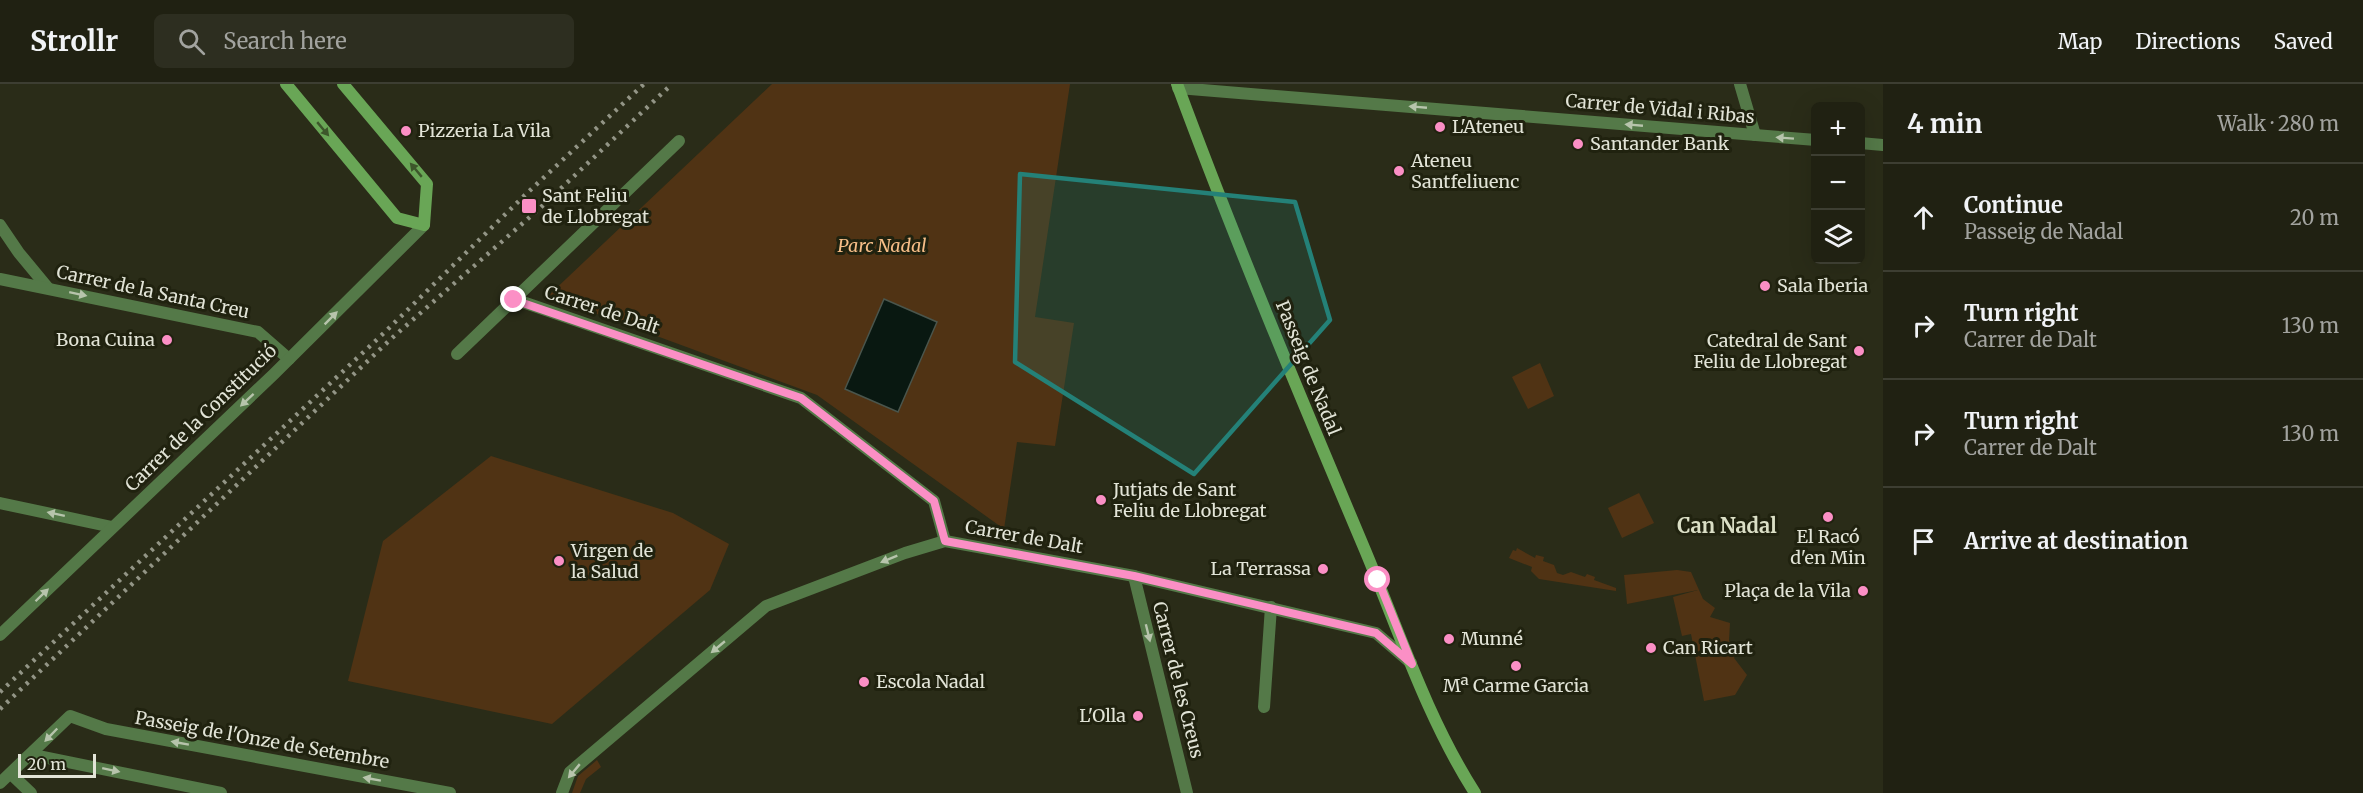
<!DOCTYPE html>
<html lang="en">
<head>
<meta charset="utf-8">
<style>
  :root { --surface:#202112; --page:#2d2e20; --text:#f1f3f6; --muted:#a2a39f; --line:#3d3e32 }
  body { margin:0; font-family:Merriweather,serif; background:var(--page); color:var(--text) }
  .controls { position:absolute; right:18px; top:18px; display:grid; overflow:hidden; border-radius:9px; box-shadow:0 6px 24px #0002 }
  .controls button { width:54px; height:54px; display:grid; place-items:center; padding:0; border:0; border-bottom:2px solid var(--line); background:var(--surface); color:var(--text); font:30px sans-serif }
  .scale { position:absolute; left:18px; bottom:15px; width:78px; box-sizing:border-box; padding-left:6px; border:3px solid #e2e4d7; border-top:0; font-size:16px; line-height:21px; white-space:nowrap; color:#e2e4d7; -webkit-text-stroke:4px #20220f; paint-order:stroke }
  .stop { position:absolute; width:18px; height:18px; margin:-14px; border:4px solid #fb8fc5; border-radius:50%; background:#fff }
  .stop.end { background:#fb8fc5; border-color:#fff; box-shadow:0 2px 6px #0008 }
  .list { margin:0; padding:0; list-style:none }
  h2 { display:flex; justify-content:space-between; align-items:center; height:78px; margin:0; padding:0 24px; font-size:26px }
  h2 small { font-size:20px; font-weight:400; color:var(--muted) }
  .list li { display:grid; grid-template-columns:39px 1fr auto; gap:18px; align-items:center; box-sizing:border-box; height:108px; padding:0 24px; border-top:2px solid var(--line) }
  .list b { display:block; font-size:22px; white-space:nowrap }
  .list p { margin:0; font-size:20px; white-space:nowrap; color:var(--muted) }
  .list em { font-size:20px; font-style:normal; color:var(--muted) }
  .icon { flex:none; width:33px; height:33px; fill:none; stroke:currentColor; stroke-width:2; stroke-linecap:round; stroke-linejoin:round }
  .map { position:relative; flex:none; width:1883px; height:709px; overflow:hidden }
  header { display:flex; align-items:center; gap:36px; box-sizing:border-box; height:84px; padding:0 30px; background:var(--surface); border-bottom:2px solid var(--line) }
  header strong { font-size:28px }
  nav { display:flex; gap:33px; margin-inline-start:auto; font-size:21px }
  .search { width:420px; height:54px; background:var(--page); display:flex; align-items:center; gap:15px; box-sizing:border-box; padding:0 21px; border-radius:9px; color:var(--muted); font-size:22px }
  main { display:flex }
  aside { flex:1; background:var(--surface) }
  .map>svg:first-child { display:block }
  .green { fill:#503314 }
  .water { fill:#091811; stroke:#4a554c; stroke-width:1.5 }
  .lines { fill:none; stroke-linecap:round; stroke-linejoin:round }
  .street { stroke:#547948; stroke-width:12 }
  .secondary { stroke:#69a656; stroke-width:12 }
  .rail { stroke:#939586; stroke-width:4.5; stroke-dasharray:3 6; stroke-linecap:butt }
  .oneway { fill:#b7c4ac }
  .oneway2 { fill:#3d572b }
  .route { stroke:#fb8fc5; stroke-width:8 }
  .marked { fill:#248178; fill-opacity:0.2; stroke:#248178; stroke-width:4.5; stroke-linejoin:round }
  .poi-dot { fill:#fb8fc5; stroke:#20220f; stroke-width:2 }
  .labels { text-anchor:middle; stroke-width:6; stroke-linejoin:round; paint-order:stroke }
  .street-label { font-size:18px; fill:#e2e4d7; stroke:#20220f }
  .poi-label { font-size:18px; fill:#e2e4d7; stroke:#20220f; text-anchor:start }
  .park-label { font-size:18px; font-style:italic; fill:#f6bd87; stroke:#20220f }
  .neighbourhood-label { font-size:20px; font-weight:bold; fill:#dbdfc6; stroke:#20220f }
</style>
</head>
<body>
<header>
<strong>Strollr</strong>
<div class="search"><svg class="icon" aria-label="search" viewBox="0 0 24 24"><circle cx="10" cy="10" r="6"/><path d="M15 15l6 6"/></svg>Search here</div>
<nav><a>Map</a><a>Directions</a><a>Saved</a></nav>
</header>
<main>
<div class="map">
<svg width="1883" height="709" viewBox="0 0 1883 709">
  <rect width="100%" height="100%" fill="#2a2c18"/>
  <!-- green -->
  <g class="green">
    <polygon points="772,0 1070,0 1035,233 1074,239 1055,362 1017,358 1004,445 817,311 548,212"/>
    <polygon points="1540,279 1554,312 1528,325 1512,293"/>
    <polygon points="491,372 673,429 729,460 710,506 552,640 348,597 383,457"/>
    <polygon points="1639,409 1654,439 1622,454 1608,424"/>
    <polygon points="1517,464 1535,474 1536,471 1544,473 1543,477 1554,481 1557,489 1563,491 1571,488 1585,493 1587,490 1595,493 1594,496 1616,504 1616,507 1539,495 1531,487 1532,483 1509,474 1513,466 1516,467"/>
    <polygon points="1677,486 1691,488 1703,515 1715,524 1710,533 1730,539 1729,557 1739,563 1734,574 1747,591 1735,611 1704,617 1691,550 1682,552 1673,513 1698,506 1627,520 1624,491"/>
    <polygon points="597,676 601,683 586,695 580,709 572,709 578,692"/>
  </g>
  <!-- water -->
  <polygon class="water" points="884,215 937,238 898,328 845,305"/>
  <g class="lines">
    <!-- street -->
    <g class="street">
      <polyline points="1740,0 1755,51"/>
      <polyline points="1178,4 1816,56"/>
      <polyline points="1860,59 1883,61"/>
      <polyline points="0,141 19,169 48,204"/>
      <polyline points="0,195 258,248 289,275"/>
      <polyline points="514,215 801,314 934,417 945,457"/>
      <polyline points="457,270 679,57"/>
      <polyline points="0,419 112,443"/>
      <polyline points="1134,492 1187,709"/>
      <polyline points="0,551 274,290 424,141"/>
      <polyline points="1264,623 1271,523"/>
      <polyline points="33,671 221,709"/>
      <polyline points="11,690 31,709"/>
      <polyline points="0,699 70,632 106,645 450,709"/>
      <polyline points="562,709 570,688 766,522 905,469 945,457 1134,492 1376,549 1411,579"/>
    </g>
    <!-- secondary -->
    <g class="secondary">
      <polyline points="286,0 397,134 424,141 427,100 343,0"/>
      <path d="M1177,0C1235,157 1300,312 1365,466C1399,547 1427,634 1475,709"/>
    </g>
    <!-- rail -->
    <g class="rail">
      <polyline points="0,608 385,248 524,112 644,0"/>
      <polyline points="0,625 392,254 539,125 672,0"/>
    </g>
  </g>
  <!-- one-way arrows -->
  <defs><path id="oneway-solid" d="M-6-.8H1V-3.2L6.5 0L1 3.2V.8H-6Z" transform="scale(1.5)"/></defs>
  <g class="oneway">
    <use href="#oneway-solid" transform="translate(1418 23) rotate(-175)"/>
    <use href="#oneway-solid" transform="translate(1634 41) rotate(-175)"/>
    <use href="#oneway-solid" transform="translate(1785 54) rotate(-176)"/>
    <use href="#oneway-solid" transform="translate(78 210) rotate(12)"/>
    <use href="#oneway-solid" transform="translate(331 234) rotate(-45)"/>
    <use href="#oneway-solid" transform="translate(247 316) rotate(137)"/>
    <use href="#oneway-solid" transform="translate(56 430) rotate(-168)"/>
    <use href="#oneway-solid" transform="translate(889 475) rotate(158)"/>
    <use href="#oneway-solid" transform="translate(42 511) rotate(-44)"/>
    <use href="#oneway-solid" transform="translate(1148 549) rotate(76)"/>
    <use href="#oneway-solid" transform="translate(718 563) rotate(140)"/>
    <use href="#oneway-solid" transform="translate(51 651) rotate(134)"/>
    <use href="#oneway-solid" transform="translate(180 659) rotate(-170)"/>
    <use href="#oneway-solid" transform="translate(111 686) rotate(12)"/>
    <use href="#oneway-solid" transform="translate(574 687) rotate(130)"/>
    <use href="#oneway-solid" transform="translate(372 695) rotate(-170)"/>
  </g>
  <g class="oneway2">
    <use href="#oneway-solid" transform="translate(323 45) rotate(50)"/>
    <use href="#oneway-solid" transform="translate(416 86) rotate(-130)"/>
  </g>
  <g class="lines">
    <!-- route -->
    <polyline class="route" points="514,216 801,314 934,417 945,457 1134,492 1376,549 1412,580 1378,496"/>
  </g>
  <!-- marked area -->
  <path class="marked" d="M1020,90L1295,118L1330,236L1194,390L1015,278Z"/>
  <!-- markers -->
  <g class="poi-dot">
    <circle cx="1440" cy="43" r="6"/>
    <circle cx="406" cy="47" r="6"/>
    <circle cx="1578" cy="60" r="6"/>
    <circle cx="1399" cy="87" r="6"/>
    <rect x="521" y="114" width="16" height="16" rx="3"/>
    <circle cx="1765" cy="202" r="6"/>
    <circle cx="167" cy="256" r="6"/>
    <circle cx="1859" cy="267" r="6"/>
    <circle cx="1101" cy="416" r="6"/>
    <circle cx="1828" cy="433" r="6"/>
    <circle cx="559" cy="477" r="6"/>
    <circle cx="1323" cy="485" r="6"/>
    <circle cx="1863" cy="507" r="6"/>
    <circle cx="1449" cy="555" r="6"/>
    <circle cx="1651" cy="564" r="6"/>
    <circle cx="1516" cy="582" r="6"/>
    <circle cx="864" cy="598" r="6"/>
    <circle cx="1138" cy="632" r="6"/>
  </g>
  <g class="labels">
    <!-- street labels -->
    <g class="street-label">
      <text transform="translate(1660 25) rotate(5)" y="6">Carrer de Vidal i Ribas</text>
      <text transform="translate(153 208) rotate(12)" y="6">Carrer de la Santa Creu</text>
      <text transform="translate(602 226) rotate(18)" y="6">Carrer de Dalt</text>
      <text transform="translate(1308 284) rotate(68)" y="6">Passeig de Nadal</text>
      <text transform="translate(201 334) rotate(-44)" y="6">Carrer de la Constitució</text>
      <text transform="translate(1024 453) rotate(10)" y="6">Carrer de Dalt</text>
      <text transform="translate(1178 596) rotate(76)" y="6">Carrer de les Creus</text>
      <text transform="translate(262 656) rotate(10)" y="6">Passeig de l'Onze de Setembre</text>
    </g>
    <!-- poi labels -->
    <g class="poi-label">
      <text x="1452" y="49">L'Ateneu</text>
      <text x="418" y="53">Pizzeria La Vila</text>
      <text x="1590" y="66">Santander Bank</text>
      <text x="1411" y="83">Ateneu<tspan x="1411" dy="21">Santfeliuenc</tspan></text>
      <text x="542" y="118">Sant Feliu<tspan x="542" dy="21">de Llobregat</tspan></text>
      <text x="1777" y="208">Sala Iberia</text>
      <text x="155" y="262" text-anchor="end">Bona Cuina</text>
      <text x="1847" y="263" text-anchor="end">Catedral de Sant<tspan x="1847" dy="21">Feliu de Llobregat</tspan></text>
      <text x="1113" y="412">Jutjats de Sant<tspan x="1113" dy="21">Feliu de Llobregat</tspan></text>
      <text x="1828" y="459" text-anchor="middle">El Racó<tspan x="1828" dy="21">d'en Min</tspan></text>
      <text x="571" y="473">Virgen de<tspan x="571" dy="21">la Salud</tspan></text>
      <text x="1311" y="491" text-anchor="end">La Terrassa</text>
      <text x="1851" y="513" text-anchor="end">Plaça de la Vila</text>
      <text x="1461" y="561">Munné</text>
      <text x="1663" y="570">Can Ricart</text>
      <text x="876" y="604">Escola Nadal</text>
      <text x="1516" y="608" text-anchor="middle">Mª Carme Garcia</text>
      <text x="1126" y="638" text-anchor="end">L'Olla</text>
    </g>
    <!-- park labels -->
    <g class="park-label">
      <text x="882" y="168">Parc Nadal</text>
    </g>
    <!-- neighbourhood labels -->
    <g class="neighbourhood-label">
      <text x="1727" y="449">Can Nadal</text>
    </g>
  </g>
</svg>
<div class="controls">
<button>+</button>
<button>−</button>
<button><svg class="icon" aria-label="layers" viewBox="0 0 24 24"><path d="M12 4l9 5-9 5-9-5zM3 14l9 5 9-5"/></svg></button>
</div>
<div class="scale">20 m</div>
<div class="stop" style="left:1378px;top:496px"></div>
<div class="stop end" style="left:514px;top:216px"></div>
</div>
<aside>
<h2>4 min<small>Walk · 280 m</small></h2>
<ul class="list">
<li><svg class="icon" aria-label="ahead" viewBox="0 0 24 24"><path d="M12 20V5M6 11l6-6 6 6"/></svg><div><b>Continue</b><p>Passeig de Nadal</p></div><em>20 m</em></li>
<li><svg class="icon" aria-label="right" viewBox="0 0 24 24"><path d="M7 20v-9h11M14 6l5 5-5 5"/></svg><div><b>Turn right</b><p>Carrer de Dalt</p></div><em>130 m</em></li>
<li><svg class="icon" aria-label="right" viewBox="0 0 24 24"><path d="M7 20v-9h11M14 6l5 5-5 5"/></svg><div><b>Turn right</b><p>Carrer de Dalt</p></div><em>130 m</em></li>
<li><svg class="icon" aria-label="arrive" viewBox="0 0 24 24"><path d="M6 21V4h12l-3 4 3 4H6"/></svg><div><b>Arrive at destination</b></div></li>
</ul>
</aside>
</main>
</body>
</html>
